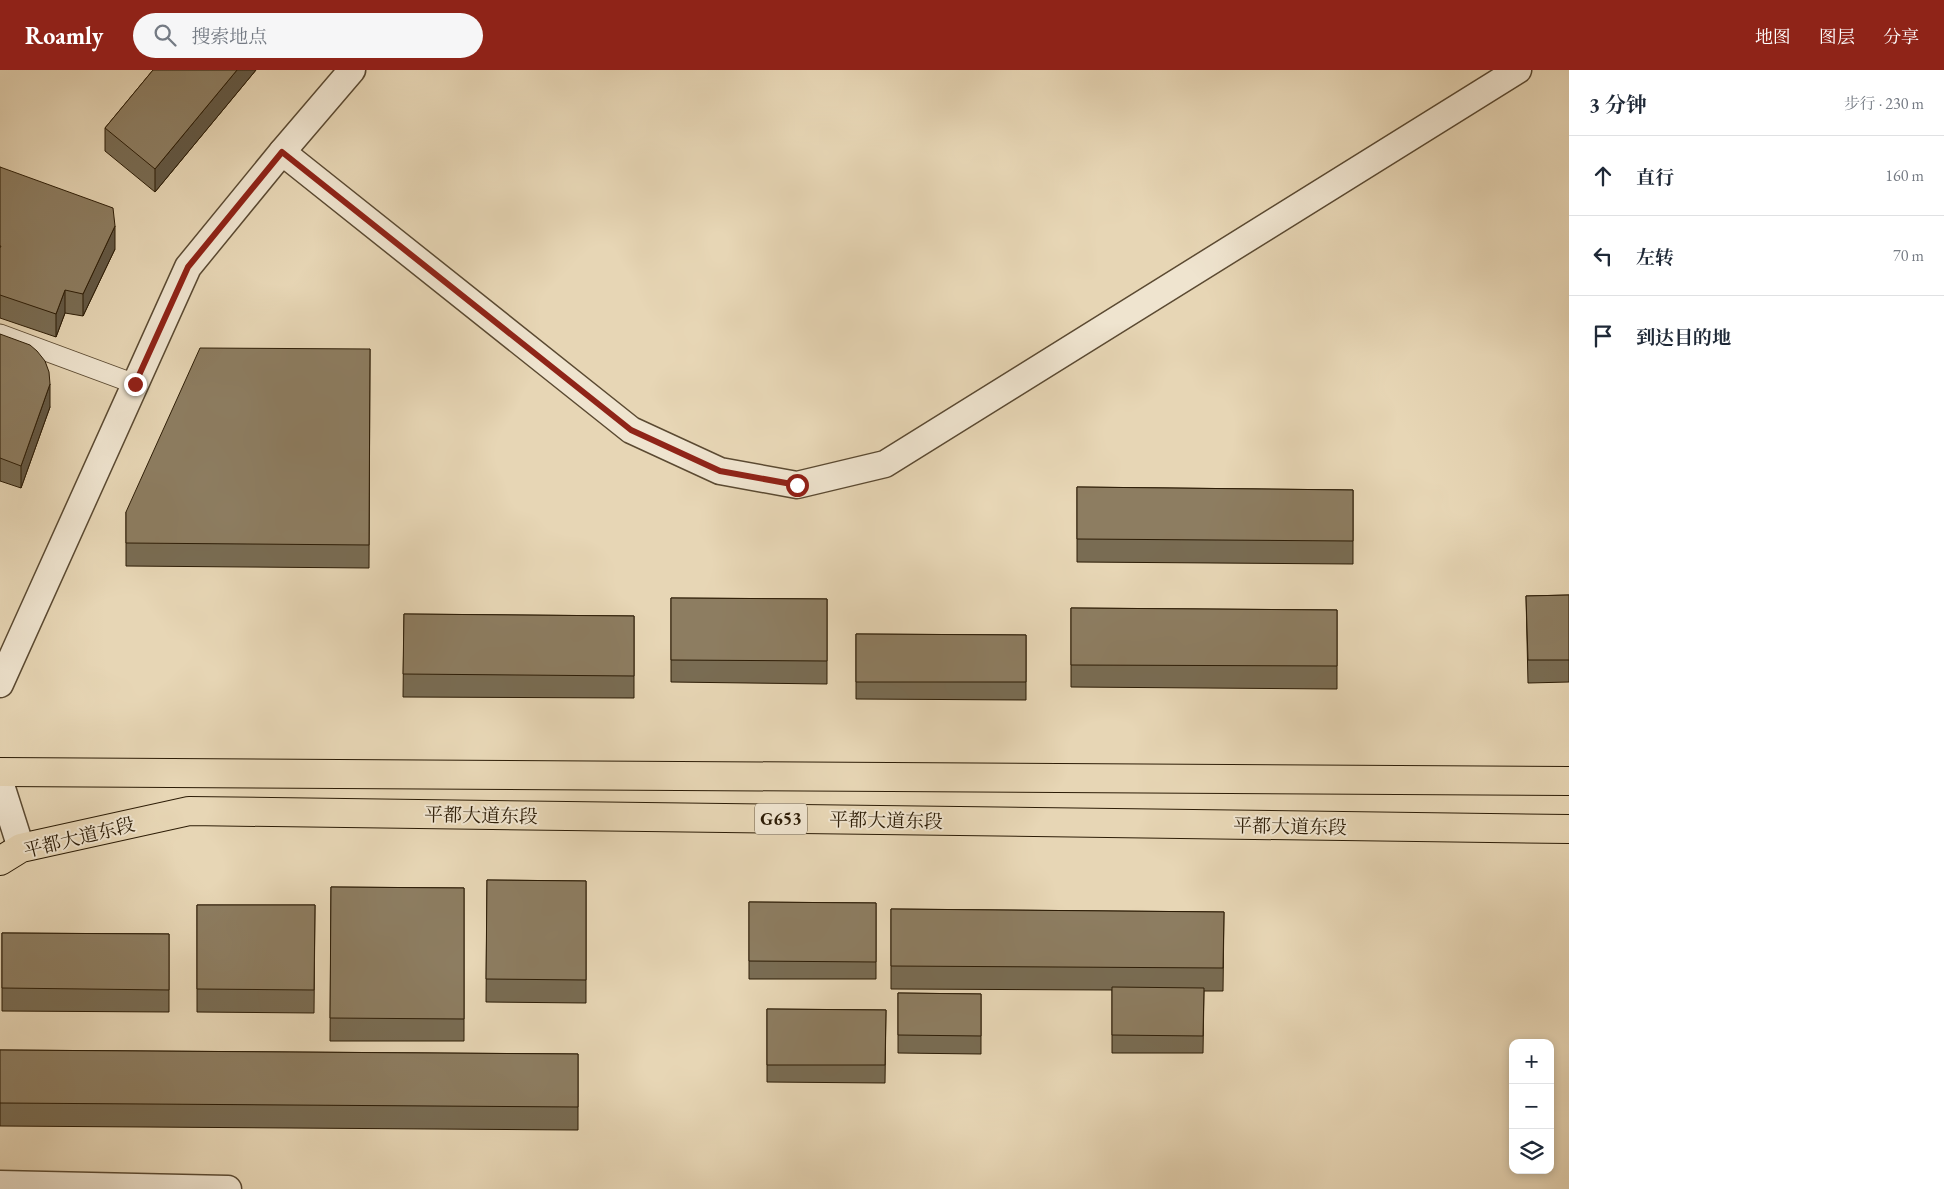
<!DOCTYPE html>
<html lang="zh">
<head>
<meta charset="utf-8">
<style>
  :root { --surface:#fff; --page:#f6f6f7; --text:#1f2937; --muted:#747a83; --line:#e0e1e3; --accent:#8f2418 }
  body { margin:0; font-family:"EB Garamond","Noto Serif SC",serif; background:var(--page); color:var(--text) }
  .controls { position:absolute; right:15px; bottom:15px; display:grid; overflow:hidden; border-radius:10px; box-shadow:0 2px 8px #0003 }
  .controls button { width:45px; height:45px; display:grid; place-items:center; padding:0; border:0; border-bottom:1px solid var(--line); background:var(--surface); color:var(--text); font:25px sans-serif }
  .stop { position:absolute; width:15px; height:15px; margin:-11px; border:4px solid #8f2418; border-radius:50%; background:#fff }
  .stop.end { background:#8f2418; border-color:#fff; box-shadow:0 1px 5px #0008 }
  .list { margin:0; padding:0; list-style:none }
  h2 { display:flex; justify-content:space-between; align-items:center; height:65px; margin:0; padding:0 20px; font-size:21px }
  h2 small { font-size:16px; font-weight:400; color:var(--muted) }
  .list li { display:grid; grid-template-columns:32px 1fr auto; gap:15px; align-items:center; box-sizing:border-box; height:80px; padding:0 20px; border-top:1px solid var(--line) }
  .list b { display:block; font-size:19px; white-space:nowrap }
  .list em { font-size:16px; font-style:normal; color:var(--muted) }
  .icon { flex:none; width:28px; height:28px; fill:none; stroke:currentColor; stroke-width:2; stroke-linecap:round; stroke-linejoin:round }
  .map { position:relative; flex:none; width:1569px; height:1119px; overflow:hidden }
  header { display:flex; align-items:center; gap:30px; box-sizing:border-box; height:70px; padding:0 25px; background:var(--accent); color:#fff }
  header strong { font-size:24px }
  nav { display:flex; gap:28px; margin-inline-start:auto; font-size:18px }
  .search { width:350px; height:45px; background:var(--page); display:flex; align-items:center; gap:12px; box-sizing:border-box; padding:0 18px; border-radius:28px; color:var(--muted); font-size:19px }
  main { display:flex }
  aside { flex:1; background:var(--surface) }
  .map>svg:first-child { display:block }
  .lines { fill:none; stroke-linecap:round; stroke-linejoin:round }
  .pedestrian-casing { stroke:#5b4a32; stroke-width:21 }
  .minor-casing { stroke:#5b4a32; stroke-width:29 }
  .trunk-casing { stroke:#2c1c06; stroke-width:30 }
  .pedestrian { stroke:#efe4cf; stroke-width:19 }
  .minor { stroke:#efe4cf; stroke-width:26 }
  .trunk { stroke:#e7d6b5; stroke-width:28 }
  .wall { fill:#796c53; stroke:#2c1c06 }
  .shaded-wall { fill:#635844; stroke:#2c1c06 }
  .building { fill:#8d7d61; stroke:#2c1c06 }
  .route { stroke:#8f2418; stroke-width:6 }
  .labels { text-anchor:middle; stroke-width:4; stroke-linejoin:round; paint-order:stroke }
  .shield { fill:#efe4cf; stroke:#665842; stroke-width:1 }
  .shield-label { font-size:18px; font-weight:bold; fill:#2c1c06 }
  .street-label { font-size:19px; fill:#2c1c06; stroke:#efe4cf }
</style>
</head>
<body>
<header>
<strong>Roamly</strong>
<div class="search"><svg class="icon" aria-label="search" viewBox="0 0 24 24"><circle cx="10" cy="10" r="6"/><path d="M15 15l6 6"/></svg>搜索地点</div>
<nav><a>地图</a><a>图层</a><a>分享</a></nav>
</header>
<main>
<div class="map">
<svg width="1569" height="1119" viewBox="0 0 1569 1119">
  <rect width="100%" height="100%" fill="#e7d6b5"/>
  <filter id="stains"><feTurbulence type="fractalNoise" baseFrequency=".004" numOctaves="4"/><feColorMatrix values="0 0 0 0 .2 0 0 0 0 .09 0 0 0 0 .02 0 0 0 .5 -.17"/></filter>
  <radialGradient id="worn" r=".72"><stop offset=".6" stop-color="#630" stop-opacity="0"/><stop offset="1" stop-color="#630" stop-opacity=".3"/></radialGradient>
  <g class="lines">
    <!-- pedestrian casing -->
    <g class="pedestrian-casing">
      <polyline id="pedestrian" points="0,264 135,314"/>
    </g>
    <!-- minor casing -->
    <g class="minor-casing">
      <g id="minor">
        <polyline points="282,82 631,360 720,401 797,415 885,394 1518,0"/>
        <polyline points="0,614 188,197 282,82 352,0"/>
        <polyline points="0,712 21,778"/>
        <polyline points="0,1114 228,1119"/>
      </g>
    </g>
    <!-- trunk casing -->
    <g class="trunk-casing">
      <g id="trunk">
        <polyline points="0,702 1569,711"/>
        <polyline points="0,791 21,778 189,741 1569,759"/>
      </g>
    </g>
    <!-- pedestrian -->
    <use href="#pedestrian" class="pedestrian"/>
    <!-- minor -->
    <use href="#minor" class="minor"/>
    <!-- trunk -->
    <use href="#trunk" class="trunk"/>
  </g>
  <!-- wall -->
  <g class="wall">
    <polygon points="153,0 256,0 155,122 105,81 105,58"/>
    <polygon points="0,97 115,179 83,246 65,243 56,267 0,248"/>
    <polygon points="0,264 50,337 21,418 0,411"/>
    <polygon points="370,279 369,498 126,496 126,442"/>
    <polygon points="1077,417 1353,420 1353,494 1077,492"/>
    <polygon points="1569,525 1569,612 1528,613 1526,526"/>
    <polygon points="671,528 827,529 827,614 671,612"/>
    <polygon points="1071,538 1337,540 1337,619 1071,617"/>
    <polygon points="404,544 634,546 634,628 403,627"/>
    <polygon points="856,564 1026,565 1026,630 856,629"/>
    <polygon points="487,810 586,811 586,933 486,932"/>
    <polygon points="331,817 464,818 464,971 330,971"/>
    <polygon points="749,832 876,833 876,909 749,909"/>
    <polygon points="197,835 315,835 314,943 197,942"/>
    <polygon points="891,839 1224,842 1223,921 1204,921 1203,983 1112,983 1112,920 891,919"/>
    <polygon points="2,863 169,864 169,942 2,941"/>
    <polygon points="898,923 981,924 981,984 898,983"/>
    <polygon points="767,939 886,940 885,1013 767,1012"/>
    <polygon points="0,980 578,984 578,1060 0,1056"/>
  </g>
  <!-- shaded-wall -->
  <g class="shaded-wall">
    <polygon points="237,0 256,0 155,122 155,99"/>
    <polygon points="115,156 115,179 83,246 83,224"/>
    <polygon points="65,220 65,243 56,267 56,244"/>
    <polygon points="50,314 50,337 21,418 21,396"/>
  </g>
  <!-- building -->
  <g class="building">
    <polygon points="153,0 237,0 155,99 105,58"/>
    <polygon points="0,97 113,138 115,156 83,224 65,220 56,244 0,225 0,178 1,176 0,176"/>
    <polygon points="0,264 30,275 37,281 45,291 49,302 50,314 21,396 0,388"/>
    <polygon points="200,278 370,279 369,475 126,473 126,442"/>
    <polygon points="1077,417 1353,420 1353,471 1077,469"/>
    <polygon points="1569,525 1569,590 1528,590 1526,526"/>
    <polygon points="671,528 827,529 827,591 671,590"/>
    <polygon points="1071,538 1337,540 1337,596 1071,595"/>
    <polygon points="404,544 634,546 634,606 403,604"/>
    <polygon points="856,564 1026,565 1026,612 856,612"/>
    <polygon points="487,810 586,811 586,910 486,909"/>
    <polygon points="331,817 464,818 464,949 330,948"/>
    <polygon points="749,832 876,833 876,892 749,891"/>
    <polygon points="197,835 315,835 314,920 197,919"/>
    <polygon points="891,839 1224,842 1223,898 891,896"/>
    <polygon points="2,863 169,864 169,920 2,918"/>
    <polygon points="1112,917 1204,918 1203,966 1112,965"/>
    <polygon points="898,923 981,924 981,966 898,965"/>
    <polygon points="767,939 886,940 885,995 767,995"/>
    <polygon points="0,980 578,984 578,1037 0,1033"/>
  </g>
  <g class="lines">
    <!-- route -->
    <polyline class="route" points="135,314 188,197 282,82 631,360 720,401 797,415"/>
  </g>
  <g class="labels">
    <!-- shield labels -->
    <rect class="shield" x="755" y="733.5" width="52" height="31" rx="4"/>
    <g class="shield-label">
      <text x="781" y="755">G653</text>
    </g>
    <!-- street labels -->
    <g class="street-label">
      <text transform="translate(481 745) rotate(1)" y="7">平都大道东段</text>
      <text transform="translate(886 750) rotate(1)" y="7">平都大道东段</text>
      <text transform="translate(1290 756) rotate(1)" y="7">平都大道东段</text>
      <text transform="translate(79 767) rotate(-14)" y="7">平都大道东段</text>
    </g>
  </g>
  <rect width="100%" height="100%" filter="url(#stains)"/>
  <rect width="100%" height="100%" fill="url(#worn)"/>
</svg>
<div class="controls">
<button>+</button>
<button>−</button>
<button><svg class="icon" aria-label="layers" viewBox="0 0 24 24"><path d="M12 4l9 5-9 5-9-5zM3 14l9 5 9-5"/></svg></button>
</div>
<div class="stop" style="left:797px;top:415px"></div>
<div class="stop end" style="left:135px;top:314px"></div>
</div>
<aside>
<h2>3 分钟<small>步行 · 230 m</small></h2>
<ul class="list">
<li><svg class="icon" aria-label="ahead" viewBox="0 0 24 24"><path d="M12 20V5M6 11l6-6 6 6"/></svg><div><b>直行</b></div><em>160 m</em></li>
<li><svg class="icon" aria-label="left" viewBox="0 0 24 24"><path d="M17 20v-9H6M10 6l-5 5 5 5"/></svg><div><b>左转</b></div><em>70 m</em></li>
<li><svg class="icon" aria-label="arrive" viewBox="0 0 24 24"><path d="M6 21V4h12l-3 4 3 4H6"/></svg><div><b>到达目的地</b></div></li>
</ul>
</aside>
</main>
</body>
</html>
